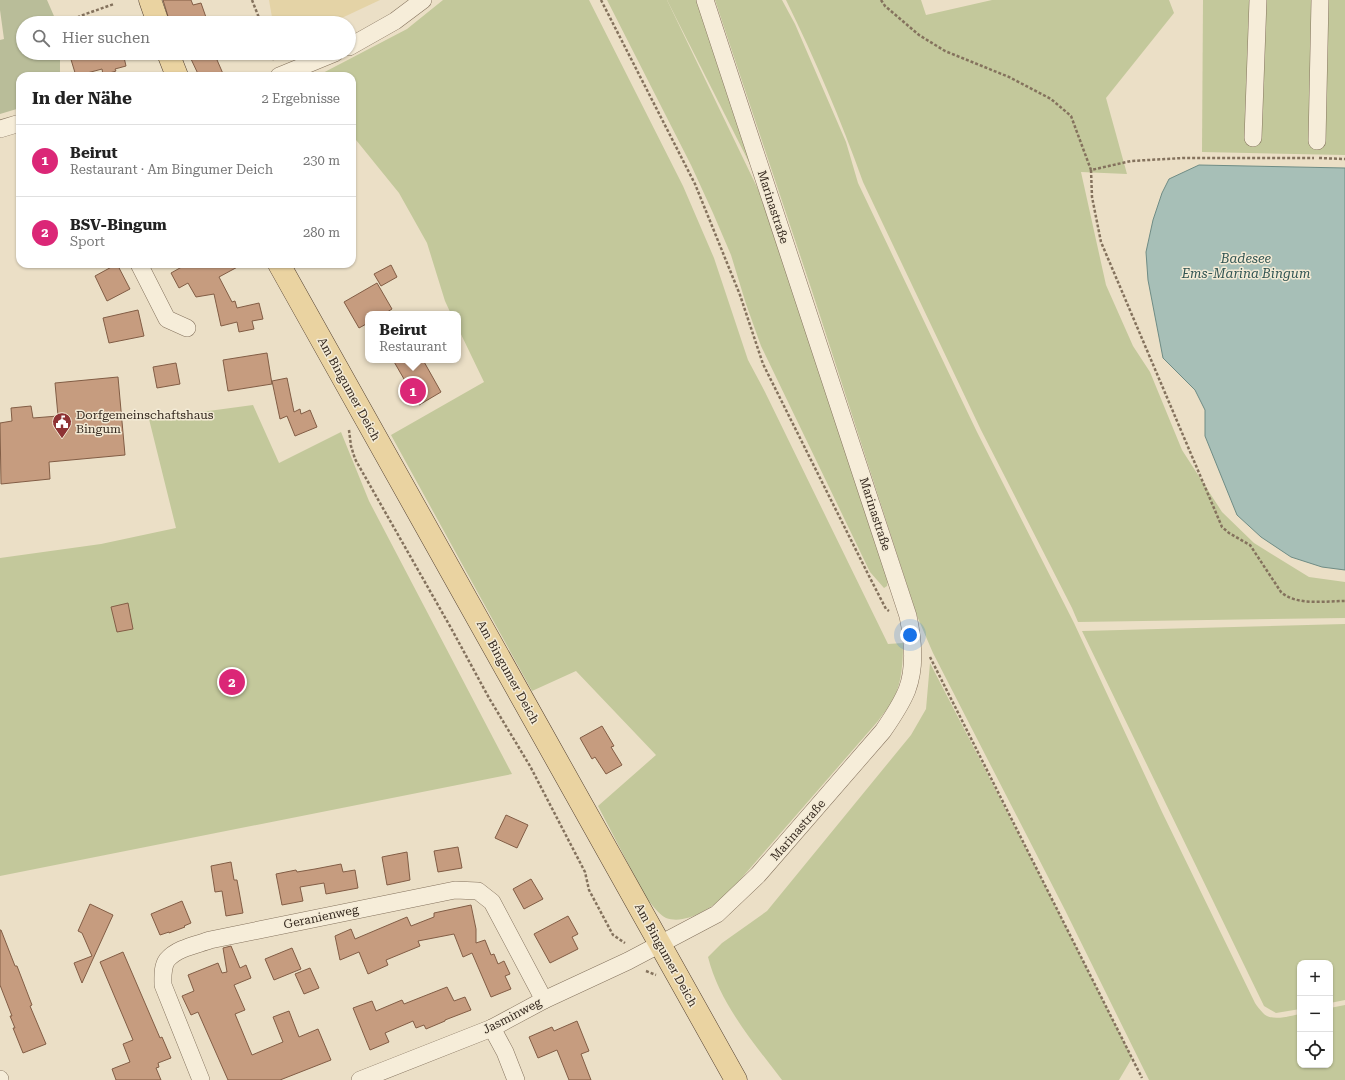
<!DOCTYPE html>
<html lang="de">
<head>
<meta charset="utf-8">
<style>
  :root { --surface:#fff; --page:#f2f2f2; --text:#222; --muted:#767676; --line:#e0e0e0; --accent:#db2777 }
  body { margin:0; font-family:"Roboto Serif",serif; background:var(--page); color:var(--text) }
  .controls { position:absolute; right:12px; bottom:12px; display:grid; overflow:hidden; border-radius:8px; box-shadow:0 1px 3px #0004 }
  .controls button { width:36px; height:36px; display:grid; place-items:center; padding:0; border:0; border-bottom:1px solid var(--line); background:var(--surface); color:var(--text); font:20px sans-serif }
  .you { position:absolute; left:910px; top:635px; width:14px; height:14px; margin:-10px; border:3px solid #fff; border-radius:50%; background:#1a73e8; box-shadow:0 0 0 6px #1a73e833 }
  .badge { display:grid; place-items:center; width:26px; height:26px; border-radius:50%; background:var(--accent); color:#fff; font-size:13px; font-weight:700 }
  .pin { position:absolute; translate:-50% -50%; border:2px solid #fff; box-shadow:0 1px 4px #0006 }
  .popup { position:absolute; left:365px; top:311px; width:96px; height:52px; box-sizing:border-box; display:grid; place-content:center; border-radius:8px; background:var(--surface); filter:drop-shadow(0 1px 3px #0005); font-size:13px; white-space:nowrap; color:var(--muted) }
  .popup b { font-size:15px; color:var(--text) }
  .popup::after { content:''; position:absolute; left:50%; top:100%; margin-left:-8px; border:8px solid transparent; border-top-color:var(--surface) }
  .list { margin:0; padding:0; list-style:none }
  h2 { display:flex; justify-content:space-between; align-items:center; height:52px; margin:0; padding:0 16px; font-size:17px }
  h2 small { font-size:13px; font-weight:400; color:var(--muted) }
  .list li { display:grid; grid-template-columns:26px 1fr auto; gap:12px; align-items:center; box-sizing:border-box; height:72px; padding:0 16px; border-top:1px solid var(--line) }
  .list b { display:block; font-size:15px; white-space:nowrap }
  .list p { margin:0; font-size:13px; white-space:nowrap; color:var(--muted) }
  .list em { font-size:13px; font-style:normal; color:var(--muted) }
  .icon { flex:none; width:22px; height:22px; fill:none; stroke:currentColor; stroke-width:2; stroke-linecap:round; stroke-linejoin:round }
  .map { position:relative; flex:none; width:1345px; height:1080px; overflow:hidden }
  .search { position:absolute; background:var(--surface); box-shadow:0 1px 3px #0004; left:16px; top:16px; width:340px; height:44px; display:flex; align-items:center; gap:10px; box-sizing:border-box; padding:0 14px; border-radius:22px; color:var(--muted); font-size:15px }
  .panel { position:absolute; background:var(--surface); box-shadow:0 1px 3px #0004; left:16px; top:72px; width:340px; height:196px; border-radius:12px }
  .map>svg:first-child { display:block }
  .green { fill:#c3c89b }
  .sand { fill:#e4d3a6 }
  .cemetery { fill:#b9bd99 }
  .water { fill:#a7bfb7; stroke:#6f8c85 }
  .building { fill:#c69c7f; stroke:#825d45 }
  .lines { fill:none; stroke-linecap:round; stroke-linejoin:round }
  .minor-casing { stroke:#84725d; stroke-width:18 }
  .major-casing { stroke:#534031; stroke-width:23 }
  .path { stroke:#84725d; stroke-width:2.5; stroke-dasharray:3 2; stroke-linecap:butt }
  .minor { stroke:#f6edd9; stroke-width:17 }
  .major { stroke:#ead3a1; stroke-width:22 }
  .labels { text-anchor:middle; stroke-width:3; stroke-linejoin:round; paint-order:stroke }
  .street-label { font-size:12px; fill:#362a20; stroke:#f3ead5 }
  .poi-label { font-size:12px; fill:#362a20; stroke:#f3ead5; text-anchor:start }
  .water-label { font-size:13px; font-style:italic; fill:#305452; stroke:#f3ead5 }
</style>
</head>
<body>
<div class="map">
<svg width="1345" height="1080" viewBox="0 0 1345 1080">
  <rect width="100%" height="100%" fill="#ebdfc6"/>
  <!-- green -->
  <g class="green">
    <path d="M443,0H589L683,186L714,258L748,360L765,392L888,644L903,643C903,662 902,681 894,698C890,706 883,714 878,721L725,897C710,908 686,925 666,918C658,914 652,904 646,898L598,806L656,755L576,671L532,691L391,435L484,382L458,328V314H451L445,301L427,243L399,193L352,135V76H317L407,29Z"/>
    <polygon points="607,0 667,0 766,206 888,580 887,586 884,588 870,572 761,346 746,304 731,255 713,213 691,165"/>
    <polygon points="667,0 698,0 767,198"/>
    <path d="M715,0H782L795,24L846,142L858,183L977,432L1074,623L1162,812L1255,1003C1257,1006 1260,1010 1263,1013C1271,1022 1290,1016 1300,1014V1065H1330V1008L1345,1005V1080H1149L1065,910L933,653L917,616L812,291Z"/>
    <path d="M786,0H921L926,15L992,0H1169L1174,13L1106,98L1127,174L1081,172L1106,285L1133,346L1150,372L1182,450L1222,512L1254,543L1309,577L1345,582V618L1078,622L1072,608L981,430L863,182C841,120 815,59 786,0Z"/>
    <polygon points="1203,0 1345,0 1345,155 1202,152"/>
    <polygon points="253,405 279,463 341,432 369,501 512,774 0,876 0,558 101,544 176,528 149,419"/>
    <polygon points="1345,624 1345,1000 1330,1003 1330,963 1300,963 1300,1009 1276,1013 1264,1006 1082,631"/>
    <path d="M930,663L1036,868L1132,1058L1119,1080H782C753,1042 720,1004 708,957L722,943L767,911L911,735L926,709Z"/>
  </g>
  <!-- sand -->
  <polygon class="sand" points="269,0 380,0 331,23 273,23"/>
  <!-- cemetery -->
  <polygon class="cemetery" points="0,0 47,0 57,23 23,23 23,53 60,53 60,76 20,76 20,108 0,114 0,40 4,39 0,10"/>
  <!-- water -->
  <polygon class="water" points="1199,165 1345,168 1345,570 1322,567 1291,557 1261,537 1237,515 1205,436 1205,410 1195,390 1163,358 1148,280 1146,252 1153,220 1162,193 1169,179"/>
  <!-- building -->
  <g class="building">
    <polygon points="163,0 191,0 193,5 201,3 208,23 170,23"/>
    <polygon points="69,53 123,53 126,66 115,69 116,71 103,75 102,69 76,76"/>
    <polygon points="206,53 214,53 224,76 199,76 191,59"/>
    <polygon points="117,264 130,289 107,301 95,276"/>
    <polygon points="187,264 243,264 219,277 232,302 235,301 237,308 259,303 263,319 252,321 254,329 239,332 237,322 221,326 214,294 196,297 188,283 179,288 171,273"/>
    <polygon points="391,265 397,277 381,286 374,274"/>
    <polygon points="377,283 392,309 384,314 368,314 368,323 359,328 344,302"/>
    <polygon points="138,310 144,336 109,343 103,318"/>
    <polygon points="267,353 272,384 228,391 223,360"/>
    <polygon points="393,360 423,360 441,392 419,405"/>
    <polygon points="176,363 180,384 157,388 153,367"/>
    <polygon points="118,377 125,455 49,462 50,479 1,484 0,423 12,421 11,408 31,406 33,418 58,416 55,383"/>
    <polygon points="287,378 294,412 300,409 301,414 310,410 317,427 295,436 287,416 280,419 272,381"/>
    <polygon points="128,603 133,629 117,632 111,607"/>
    <polygon points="602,726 614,746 611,747 622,765 606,774 595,757 592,759 580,738"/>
    <polygon points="506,815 528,825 517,848 495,838"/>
    <polygon points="458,847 462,868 438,872 434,851"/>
    <polygon points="407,852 410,880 387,885 382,857"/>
    <polygon points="231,862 234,880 237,880 243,913 226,916 222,891 215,892 211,866"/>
    <polygon points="341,864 343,872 355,870 358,888 326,894 324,883 300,887 303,901 282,905 276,874 296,870 297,872 315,869"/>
    <polygon points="531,879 543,899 524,909 513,889"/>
    <polygon points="182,901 191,923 184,926 185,927 169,933 169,932 160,935 151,914"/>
    <polygon points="90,904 113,915 82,983 74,963 92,956 82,933 78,931"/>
    <polygon points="471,905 476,929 476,943 485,940 491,955 494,954 498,964 504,961 510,974 505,976 511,989 491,997 472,953 463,957 454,934 418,941 420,946 386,960 388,965 368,974 359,952 340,960 335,936 351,929 355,939 407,917 411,926 434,917 434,913"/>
    <polygon points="568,916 578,934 572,937 578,949 550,963 534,934"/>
    <polygon points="0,930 1,930 15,966 17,966 32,1005 30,1006 46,1044 23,1053 13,1028 15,1028 10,1016 12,1016 0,985"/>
    <polygon points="231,946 240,968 246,965 251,978 234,985 245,1010 235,1014 252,1055 283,1042 273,1017 289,1011 299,1037 318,1029 331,1060 280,1080 228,1080 198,1012 191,1015 182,996 194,991 188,975 218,963 222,973 227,972 223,948"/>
    <polygon points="292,948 301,969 274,980 265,959"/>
    <polygon points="123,952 160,1038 162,1037 171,1058 158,1063 159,1067 156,1068 161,1080 116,1080 112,1069 130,1062 123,1044 133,1040 100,962"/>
    <polygon points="310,968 319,988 304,994 295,974"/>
    <polygon points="447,987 454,1001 465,997 471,1010 445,1020 445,1021 426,1029 424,1025 416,1028 413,1021 385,1033 389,1042 370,1050 353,1008 372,1001 376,1011 402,1000 404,1004"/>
    <polygon points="577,1021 589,1051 581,1054 591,1080 569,1080 557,1050 538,1058 529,1037 552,1027 554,1031"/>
  </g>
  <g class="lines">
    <!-- minor casing -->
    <g class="minor-casing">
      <g id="minor">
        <polyline points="349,47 395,21 423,0"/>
        <polyline points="279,76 335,53"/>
        <polyline points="0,129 20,123"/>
        <polyline points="1253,138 1258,0"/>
        <polyline points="1317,141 1320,0"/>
        <polyline points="139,264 167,319 187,328"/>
        <polyline points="492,1028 505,1052 516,1080"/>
        <polyline points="0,1079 0,1080"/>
        <path d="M201,1080L163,985C163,977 162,967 167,960C177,948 196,945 210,940L455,890L478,891L492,902L544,1000"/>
        <path d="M360,1080L492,1028L544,1000L628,961L717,914L758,875L883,731C892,718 901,705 907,690C916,666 913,640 908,616L705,0"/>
      </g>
    </g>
    <!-- major casing -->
    <g class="major-casing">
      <g id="major">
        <polyline points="150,0 158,23"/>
        <polyline points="168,53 177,76"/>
        <polyline points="279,264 736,1080"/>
      </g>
    </g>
    <!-- path -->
    <g class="path">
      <polyline points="252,0 261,23"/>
      <polyline points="601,0 695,184 740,295 763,364 869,576 886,609 889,611"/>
      <polyline points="881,0 885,6 919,35 945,51 1009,77 1051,99 1071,116 1091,170 1131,161 1183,158 1314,158"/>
      <polyline points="69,23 80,16 114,4"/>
      <polyline points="271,53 274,60"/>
      <polyline points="1319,158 1345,159"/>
      <path d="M1091,170L1092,197L1101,242L1222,527L1229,533L1250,545L1281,592C1296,606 1326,601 1345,601"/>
      <polyline points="349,430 351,446 355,459 451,628 489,698 530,766 585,872 589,890 613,935 625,943"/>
      <polyline points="930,657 1142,1078"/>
      <polyline points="646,971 656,975"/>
    </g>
    <!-- minor -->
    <use href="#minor" class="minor"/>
    <!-- major -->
    <use href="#major" class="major"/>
  </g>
  <!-- icons -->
  <defs>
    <g id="civic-pin" transform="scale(1)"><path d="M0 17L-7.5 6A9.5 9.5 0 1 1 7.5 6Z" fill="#8e3234" stroke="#f3ead5"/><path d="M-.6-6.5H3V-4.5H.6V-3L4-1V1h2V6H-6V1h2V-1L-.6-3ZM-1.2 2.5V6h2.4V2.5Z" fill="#fff"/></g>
  </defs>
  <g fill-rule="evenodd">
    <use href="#civic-pin" x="62" y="422"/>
  </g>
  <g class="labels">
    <!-- street labels -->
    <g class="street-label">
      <text transform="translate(773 207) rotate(72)" y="4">Marinastraße</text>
      <text transform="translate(349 389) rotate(61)" y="4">Am Bingumer Deich</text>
      <text transform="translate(875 514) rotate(72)" y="4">Marinastraße</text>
      <text transform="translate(508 672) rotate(61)" y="4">Am Bingumer Deich</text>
      <text transform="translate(798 830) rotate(-49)" y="4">Marinastraße</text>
      <text transform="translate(321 917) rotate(-12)" y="4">Geranienweg</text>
      <text transform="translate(666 955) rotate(61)" y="4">Am Bingumer Deich</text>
      <text transform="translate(512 1016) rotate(-27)" y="4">Jasminweg</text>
    </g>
    <!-- poi labels -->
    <g class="poi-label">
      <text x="76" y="419">Dorfgemeinschaftshaus<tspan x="76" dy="14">Bingum</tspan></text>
    </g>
    <!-- water labels -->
    <g class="water-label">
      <text x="1246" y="263">Badesee<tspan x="1246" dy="15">Ems-Marina Bingum</tspan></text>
    </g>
  </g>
</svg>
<div class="controls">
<button>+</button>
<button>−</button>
<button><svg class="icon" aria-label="locate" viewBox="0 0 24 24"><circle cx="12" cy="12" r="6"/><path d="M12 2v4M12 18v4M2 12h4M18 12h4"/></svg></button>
</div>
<div class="you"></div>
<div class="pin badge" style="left:413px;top:391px">1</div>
<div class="popup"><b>Beirut</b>Restaurant</div>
<div class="pin badge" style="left:232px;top:682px">2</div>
<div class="search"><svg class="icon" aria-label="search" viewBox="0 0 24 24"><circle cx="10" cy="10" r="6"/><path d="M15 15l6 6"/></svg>Hier suchen</div>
<section class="panel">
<h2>In der Nähe<small>2 Ergebnisse</small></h2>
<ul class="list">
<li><span class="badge">1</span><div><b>Beirut</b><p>Restaurant · Am Bingumer Deich</p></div><em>230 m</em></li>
<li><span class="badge">2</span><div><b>BSV-Bingum</b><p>Sport</p></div><em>280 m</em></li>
</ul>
</section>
</div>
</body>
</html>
